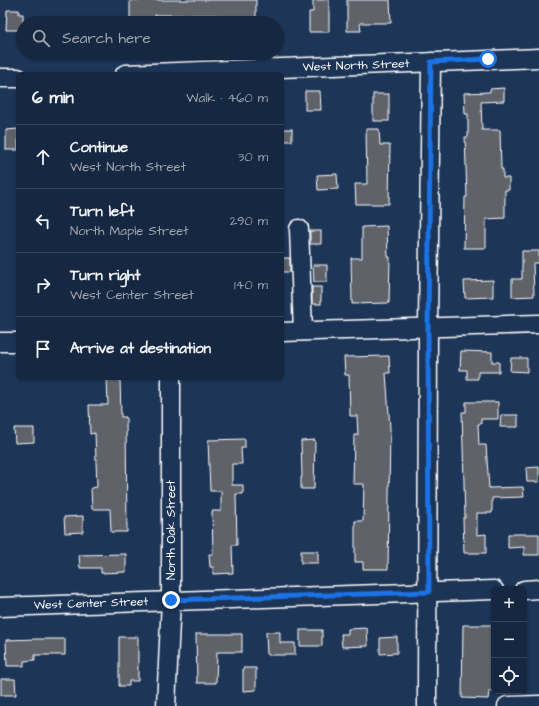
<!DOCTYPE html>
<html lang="en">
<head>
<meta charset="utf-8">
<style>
  :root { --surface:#162841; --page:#23344c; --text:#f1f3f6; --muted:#9ea6b1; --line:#35445a }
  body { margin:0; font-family:"Architects Daughter",sans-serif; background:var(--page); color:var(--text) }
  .controls { position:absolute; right:12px; bottom:12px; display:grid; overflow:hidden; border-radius:6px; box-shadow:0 1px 3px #0004 }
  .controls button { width:36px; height:36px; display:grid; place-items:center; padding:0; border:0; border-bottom:1px solid var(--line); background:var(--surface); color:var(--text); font:20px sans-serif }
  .stop { position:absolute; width:12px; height:12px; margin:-9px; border:3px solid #1a73e8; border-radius:50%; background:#fff }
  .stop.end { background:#1a73e8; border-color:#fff; box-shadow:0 1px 4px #0008 }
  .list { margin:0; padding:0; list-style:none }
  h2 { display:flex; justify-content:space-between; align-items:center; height:52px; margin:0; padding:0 16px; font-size:17px }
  h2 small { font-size:13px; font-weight:400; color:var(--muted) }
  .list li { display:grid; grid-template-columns:26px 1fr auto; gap:12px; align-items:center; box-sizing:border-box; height:64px; padding:0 16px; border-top:1px solid var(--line) }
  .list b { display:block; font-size:15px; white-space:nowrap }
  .list p { margin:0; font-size:13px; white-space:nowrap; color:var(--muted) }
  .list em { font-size:13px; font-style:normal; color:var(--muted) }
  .icon { flex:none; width:22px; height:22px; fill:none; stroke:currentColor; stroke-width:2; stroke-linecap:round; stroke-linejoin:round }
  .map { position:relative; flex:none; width:539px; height:706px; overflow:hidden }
  .search { position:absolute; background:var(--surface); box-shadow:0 1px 3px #0004; left:16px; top:16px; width:268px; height:44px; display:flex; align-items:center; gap:10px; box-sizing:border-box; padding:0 14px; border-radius:22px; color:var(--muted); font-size:15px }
  .panel { position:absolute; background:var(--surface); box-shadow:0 1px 3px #0004; left:16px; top:72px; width:268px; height:308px; border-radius:6px }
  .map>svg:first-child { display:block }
  .building { fill:#60626a; stroke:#fff }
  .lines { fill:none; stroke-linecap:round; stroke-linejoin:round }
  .minor-casing { stroke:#fff; stroke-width:21 }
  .minor { stroke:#1d3557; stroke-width:18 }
  .route { stroke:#1a73e8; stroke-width:5 }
  .labels { text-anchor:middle; stroke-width:3.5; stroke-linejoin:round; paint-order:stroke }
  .street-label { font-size:12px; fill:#fff; stroke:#1d3557 }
</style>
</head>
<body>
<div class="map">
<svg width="539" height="706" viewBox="0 0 539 706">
  <rect width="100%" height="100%" fill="#1d3557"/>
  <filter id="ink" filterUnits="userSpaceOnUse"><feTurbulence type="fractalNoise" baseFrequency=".025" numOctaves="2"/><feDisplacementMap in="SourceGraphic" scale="8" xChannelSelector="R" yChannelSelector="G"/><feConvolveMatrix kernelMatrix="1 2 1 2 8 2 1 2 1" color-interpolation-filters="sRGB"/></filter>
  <g filter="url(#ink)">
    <!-- building -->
    <g class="building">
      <polygon points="130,0 256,0 256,22 217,19 217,15 155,15 155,23 130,23"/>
      <polygon points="313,0 329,0 329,32 309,32 309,12 313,12"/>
      <polygon points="347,0 390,0 391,23 360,23 361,31 347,31"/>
      <polygon points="7,10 19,10 19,14 23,14 23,30 6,30"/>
      <polygon points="504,88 504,101 481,102 482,130 500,130 501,169 503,169 503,178 509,178 509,190 505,190 505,218 486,219 486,248 464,248 465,197 467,197 465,137 468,137 468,114 465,114 464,93 490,92 490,89"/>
      <polygon points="305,91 320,91 321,110 305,110"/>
      <rect x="373" y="94" width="16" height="27"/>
      <polygon points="18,129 18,150 6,150 6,130"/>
      <rect x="282" y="129" width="10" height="12"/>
      <polygon points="366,129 379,129 380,145 390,145 389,204 356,204 355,184 367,184"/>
      <polygon points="337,174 338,189 318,190 317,175"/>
      <polygon points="387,226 388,257 390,257 389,303 352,304 351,258 362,258 362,227"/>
      <rect x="310" y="231" width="11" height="13"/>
      <polygon points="522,251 539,251 539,263 533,263 534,296 512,297 512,279 522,279"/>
      <rect x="282" y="258" width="8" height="14"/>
      <polygon points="313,265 327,265 327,282 314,282"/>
      <polygon points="493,280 493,297 465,298 464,281"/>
      <rect x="312" y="287" width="9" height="17"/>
      <polygon points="461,351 492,352 492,362 499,362 499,372 478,372 478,379 467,379 467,370 460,370"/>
      <polygon points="389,356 390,373 386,373 390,428 388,569 363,569 363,562 355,562 355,521 363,521 364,484 353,484 354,435 358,435 357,416 350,416 349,375 345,375 344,357"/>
      <polygon points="511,358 527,358 527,372 510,371"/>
      <polygon points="107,378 120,378 121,417 126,417 127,532 111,532 110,509 92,509 91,488 97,487 95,433 90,434 89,405 108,405"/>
      <polygon points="466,402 498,402 498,419 481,419 481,424 478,424 479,445 486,445 489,488 523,487 524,497 492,498 492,513 477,513 477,535 486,534 486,553 464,553 463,518 465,518 462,412 466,412"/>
      <polygon points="501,415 518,415 518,427 500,427"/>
      <polygon points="14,428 34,428 34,442 15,443"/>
      <polygon points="245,439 245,448 241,448 242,464 232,464 232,485 243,485 243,494 236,494 237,545 232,545 233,573 213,574 213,567 210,567 209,554 213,554 212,511 221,511 221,491 210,491 208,440"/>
      <polygon points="315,440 314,489 301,489 301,477 302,477 301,441"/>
      <polygon points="539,467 539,482 527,482 526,468"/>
      <polygon points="83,516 83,532 65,533 64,517"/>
      <polygon points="508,534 539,534 539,555 524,555 524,547 508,548"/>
      <rect x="301" y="551" width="17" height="12"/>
      <polygon points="126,554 126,572 101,573 101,568 80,568 79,555"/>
      <polygon points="463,625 494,625 494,691 489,691 488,699 462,698"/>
      <polygon points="367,628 368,646 342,647 341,634 348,634 348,629"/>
      <rect x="300" y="630" width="22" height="16"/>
      <polygon points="266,632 280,632 280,643 295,643 295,655 267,655"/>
      <polygon points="196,634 242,634 242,652 217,652 216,683 197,683"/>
      <polygon points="119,637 138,637 138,681 129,681 129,686 119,686"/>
      <polygon points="397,637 397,653 380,654 380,638"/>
      <polygon points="37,639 65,639 65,655 35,655 35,660 24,661 24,666 7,666 6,640"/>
      <polygon points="243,668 256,668 256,690 243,691"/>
      <polygon points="1,679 15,679 16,695 1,695"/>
    </g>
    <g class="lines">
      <!-- minor casing -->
      <g class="minor-casing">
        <g id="minor">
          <polyline points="125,74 539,58"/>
          <polyline points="0,78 18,78"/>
          <polyline points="299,229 303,331"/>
          <polyline points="282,332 539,324"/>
          <polyline points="0,342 18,342"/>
          <polyline points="524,590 539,589"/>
          <polyline points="0,607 494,590"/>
          <polyline points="166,706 171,600 171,378"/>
          <polyline points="427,706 428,327 431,62"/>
          <polyline points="507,706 539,705"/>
        </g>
      </g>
      <!-- minor -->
      <use href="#minor" class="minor"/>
    </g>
  </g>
  <g class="lines" filter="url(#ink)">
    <!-- route -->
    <polyline class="route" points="171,600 429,592 428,326 431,62 488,59"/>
  </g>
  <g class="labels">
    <!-- street labels -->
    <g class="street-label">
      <text transform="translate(356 65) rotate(-2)" y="4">West North Street</text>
      <text transform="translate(171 530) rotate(-90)" y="4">North Oak Street</text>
      <text transform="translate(91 603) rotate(-2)" y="4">West Center Street</text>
    </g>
  </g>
</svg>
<div class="controls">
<button>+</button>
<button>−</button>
<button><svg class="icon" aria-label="locate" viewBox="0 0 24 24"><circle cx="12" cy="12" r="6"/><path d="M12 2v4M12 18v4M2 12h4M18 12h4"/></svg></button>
</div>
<div class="stop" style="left:488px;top:59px"></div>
<div class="stop end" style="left:171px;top:600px"></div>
<div class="search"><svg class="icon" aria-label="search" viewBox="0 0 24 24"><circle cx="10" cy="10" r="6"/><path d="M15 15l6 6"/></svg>Search here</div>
<section class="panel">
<h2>6 min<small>Walk · 460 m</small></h2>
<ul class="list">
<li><svg class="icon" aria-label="ahead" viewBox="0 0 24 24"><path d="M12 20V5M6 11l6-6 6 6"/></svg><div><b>Continue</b><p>West North Street</p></div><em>30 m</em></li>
<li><svg class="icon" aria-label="left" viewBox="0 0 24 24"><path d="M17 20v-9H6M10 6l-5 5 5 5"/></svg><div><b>Turn left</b><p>North Maple Street</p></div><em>290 m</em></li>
<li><svg class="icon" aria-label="right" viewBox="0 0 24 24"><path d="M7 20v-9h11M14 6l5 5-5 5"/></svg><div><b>Turn right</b><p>West Center Street</p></div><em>140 m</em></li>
<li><svg class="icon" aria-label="arrive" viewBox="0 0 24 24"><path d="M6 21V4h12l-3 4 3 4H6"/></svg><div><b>Arrive at destination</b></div></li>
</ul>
</section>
</div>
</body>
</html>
